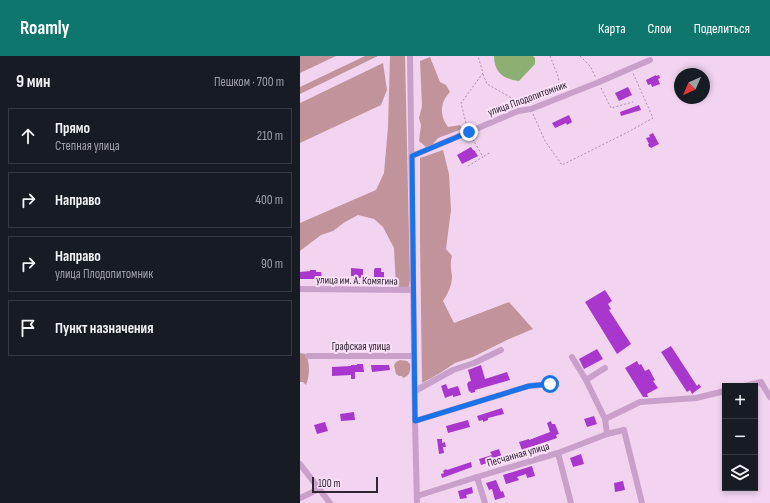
<!DOCTYPE html>
<html lang="ru">
<head>
<meta charset="utf-8">
<style>
  :root { --surface:#171b24; --page:#20242c; --text:#f1f3f6; --muted:#9ea1a6; --line:#363941; --accent:#0f766e }
  body { margin:0; font-family:"Sofia Sans Condensed",sans-serif; background:var(--page); color:var(--text) }
  .controls { position:absolute; right:12px; bottom:12px; display:grid; overflow:hidden; border-radius:0px; box-shadow:0 2px 6px #0003 }
  .controls button { width:36px; height:36px; display:grid; place-items:center; padding:0; border:0; border-bottom:1px solid var(--line); background:var(--surface); color:var(--text); font:20px sans-serif }
  .compass { position:absolute; left:374px; top:12px; width:36px; height:36px; border-radius:50%; background:var(--surface); box-shadow:0 2px 6px #0003; rotate:224deg }
  .scale { position:absolute; left:12px; bottom:10px; width:66px; box-sizing:border-box; padding-left:4px; border:2px solid #312433; border-top:0; font-size:11px; line-height:14px; white-space:nowrap; color:#312433; -webkit-text-stroke:3px #fae0f8; paint-order:stroke }
  .stop { position:absolute; width:12px; height:12px; margin:-9px; border:3px solid #1a73e8; border-radius:50%; background:#fff }
  .stop.end { background:#1a73e8; border-color:#fff; box-shadow:0 1px 4px #0008 }
  .list { margin:0; padding:0; list-style:none }
  h2 { display:flex; justify-content:space-between; align-items:center; height:52px; margin:0; padding:0 16px; font-size:17px }
  h2 small { font-size:13px; font-weight:400; color:var(--muted) }
  .list li { display:grid; grid-template-columns:26px 1fr auto; gap:12px; align-items:center; box-sizing:border-box; height:56px; margin:0 8px 8px; padding:0 8px; border:1px solid var(--line); border-radius:0px }
  .list b { display:block; font-size:15px; white-space:nowrap }
  .list p { margin:0; font-size:13px; white-space:nowrap; color:var(--muted) }
  .list em { font-size:13px; font-style:normal; color:var(--muted) }
  .icon { flex:none; width:22px; height:22px; fill:none; stroke:currentColor; stroke-width:2; stroke-linecap:round; stroke-linejoin:round }
  .map { position:relative; flex:none; width:470px; height:447px; overflow:hidden }
  header { display:flex; align-items:center; gap:24px; box-sizing:border-box; height:56px; padding:0 20px; background:var(--accent); color:#fff }
  header strong { font-size:19px }
  nav { display:flex; gap:22px; margin-inline-start:auto; font-size:14px }
  main { display:flex }
  aside { flex:1; background:var(--surface) }
  .map>svg:first-child { display:block }
  .green { fill:#c1949b }
  .water { fill:#8db072 }
  .building { fill:#a937cd }
  .lines { fill:none; stroke-linecap:round; stroke-linejoin:round }
  .path { stroke:#b38ab5; stroke-width:1; stroke-dasharray:2 2; stroke-linecap:butt }
  .minor { stroke:#c9a0ca; stroke-width:6 }
  .route { stroke:#1a73e8; stroke-width:5 }
  .labels { text-anchor:middle; stroke-width:4; stroke-linejoin:round; paint-order:stroke }
  .street-label { font-size:11px; fill:#312433; stroke:#fae0f8 }
</style>
</head>
<body>
<header>
<strong>Roamly</strong>
<nav><a>Карта</a><a>Слои</a><a>Поделиться</a></nav>
</header>
<main>
<aside>
<h2>9 мин<small>Пешком · 700 m</small></h2>
<ul class="list">
<li><svg class="icon" aria-label="ahead" viewBox="0 0 24 24"><path d="M12 20V5M6 11l6-6 6 6"/></svg><div><b>Прямо</b><p>Степная улица</p></div><em>210 m</em></li>
<li><svg class="icon" aria-label="right" viewBox="0 0 24 24"><path d="M7 20v-9h11M14 6l5 5-5 5"/></svg><div><b>Направо</b></div><em>400 m</em></li>
<li><svg class="icon" aria-label="right" viewBox="0 0 24 24"><path d="M7 20v-9h11M14 6l5 5-5 5"/></svg><div><b>Направо</b><p>улица Плодопитомник</p></div><em>90 m</em></li>
<li><svg class="icon" aria-label="arrive" viewBox="0 0 24 24"><path d="M6 21V4h12l-3 4 3 4H6"/></svg><div><b>Пункт назначения</b></div></li>
</ul>
</aside>
<div class="map">
<svg width="470" height="447" viewBox="0 0 470 447">
  <rect width="100%" height="100%" fill="#f2d4f0"/>
  <!-- green -->
  <g class="green">
    <polygon points="0,0 36,0 0,17"/>
    <polygon points="65,0 78,0 0,38 0,31"/>
    <polygon points="90,0 105,0 110,223 109,232 96,232 94,192 83,171 74,163 58,159 45,166 33,175 21,179 0,195 0,167 76,134 84,117 88,71"/>
    <path d="M130,1L140,26L146,29L150,36C140,46 139,59 148,71L160,69L162,73L138,82L132,89L126,91L119,85L121,69L119,62L122,50L120,5Z"/>
    <polygon points="83,7 87,34 81,49 0,87 0,47"/>
    <path d="M143,94L149,118L151,154L146,193L152,200C150,207 151,213 152,220C152,230 148,237 143,245L154,267L209,246L233,273L207,284L173,301L155,307L140,317L122,327L120,183V102Z"/>
    <path d="M0,297L6,298C10,308 10,319 6,329L3,326H0Z"/>
    <path d="M100,304L107,305L110,308C111,314 110,320 103,322L102,320H99L96,318L94,309L96,306Z"/>
  </g>
  <!-- water -->
  <path class="water" d="M194,0H233L235,2V8L219,25C203,23 195,17 194,1Z"/>
  <!-- building -->
  <g class="building">
    <polygon points="356,19 356,20 359,19 360,22 358,23 360,28 352,31 351,28 348,29 346,24"/>
    <polygon points="328,31 332,39 319,45 315,37"/>
    <polygon points="339,49 341,54 321,60 320,56"/>
    <polygon points="269,59 272,66 267,69 266,67 255,72 252,67"/>
    <polygon points="353,77 359,88 351,92 350,91 349,91 348,88 349,88 346,82 350,81 349,79"/>
    <polygon points="171,91 173,94 174,94 178,100 162,108 157,99"/>
    <polygon points="51,212 63,213 63,222 58,222 56,223 54,223 53,220 51,220"/>
    <polygon points="75,212 81,212 81,216 84,216 84,225 76,225 76,223 74,223 74,214"/>
    <polygon points="10,214 16,214 16,216 21,216 22,223 0,223 0,216 10,215"/>
    <polygon points="305,234 312,245 308,248 311,253 309,254 331,288 317,298 285,246"/>
    <polygon points="371,290 397,330 399,328 401,331 392,338 390,334 387,336 361,296"/>
    <polygon points="297,293 303,303 284,313 279,303"/>
    <polygon points="337,305 339,309 341,308 345,315 349,313 355,324 353,325 358,332 347,338 348,341 343,341 325,312"/>
    <polygon points="57,308 63,308 64,316 55,316 55,323 51,323 51,319 32,320 32,311 51,310 51,309 57,309"/>
    <polygon points="71,309 89,309 90,314 72,316"/>
    <polygon points="181,309 185,323 207,316 210,324 175,334 175,336 171,337 170,335 169,336 167,328 168,327 168,326 171,325 168,314"/>
    <polygon points="146,328 148,333 158,330 161,339 153,341 153,339 145,342 141,330"/>
    <polygon points="202,352 204,358 188,362 188,364 183,366 183,364 179,365 177,360"/>
    <polygon points="54,356 55,364 41,365 40,358"/>
    <polygon points="294,360 297,368 287,371 284,363"/>
    <polygon points="168,364 170,371 148,377 146,370"/>
    <polygon points="251,365 252,368 255,368 259,378 256,379 257,382 222,394 219,386 229,383 229,384 250,376 247,367"/>
    <polygon points="25,366 28,375 17,378 14,369"/>
    <polygon points="137,383 142,383 142,387 145,386 146,391 143,391 144,397 139,398"/>
    <polygon points="199,393 202,402 181,409 179,403 192,399 190,396"/>
    <polygon points="281,398 284,408 273,411 270,402"/>
    <polygon points="171,406 172,411 142,422 141,418 144,417 143,415 146,413 147,414"/>
    <polygon points="232,410 235,420 227,422 226,418 217,421 219,424 206,428 203,419"/>
    <polygon points="196,424 201,436 203,435 205,441 195,444 192,433 189,434 186,427"/>
    <polygon points="323,425 325,434 315,436 314,427"/>
    <polygon points="172,431 173,437 166,439 167,442 160,443 158,435"/>
  </g>
  <g class="lines">
    <!-- path -->
    <g class="path">
      <polyline points="250,0 258,20 261,36"/>
      <polyline points="280,0 290,10 296,22"/>
      <polyline points="183,18 187,28 210,41 216,51"/>
      <polyline points="301,32 311,52 333,46"/>
      <polyline points="233,58 245,85 262,109 328,76 353,62 333,17"/>
      <polyline points="167,71 161,47 183,17 178,0"/>
      <polyline points="184,100 191,96"/>
      <polyline points="168,110 183,101 171,80"/>
    </g>
    <!-- minor -->
    <g class="minor">
      <polyline points="110,0 115,365 117,447"/>
      <polyline points="112,100 218,55 231,53 299,26 350,4"/>
      <polyline points="0,233 113,234"/>
      <polyline points="8,300 114,300"/>
      <polyline points="272,301 286,324 305,363"/>
      <polyline points="286,324 305,312"/>
      <polyline points="445,330 461,326 470,341"/>
      <polyline points="115,335 153,314 174,307 201,294"/>
      <polyline points="115,365 229,330 250,328"/>
      <polyline points="307,378 305,363 340,346 396,342 425,335"/>
      <polyline points="258,397 271,447"/>
      <polyline points="0,408 30,447"/>
      <polyline points="177,421 185,447"/>
      <polyline points="117,440 177,421 258,397 307,378 324,374 342,447"/>
      <polyline points="0,442 19,433"/>
    </g>
  </g>
  <g class="lines">
    <!-- route -->
    <polyline class="route" points="169,76 112,100 115,365 229,330 250,328"/>
  </g>
  <g class="labels">
    <!-- street labels -->
    <g class="street-label">
      <text transform="translate(227 42) rotate(-20)" y="4">улица Плодопитомник</text>
      <text transform="translate(57 224) rotate(1)" y="4">улица им. А. Комягина</text>
      <text x="61" y="294">Графская улица</text>
      <text transform="translate(218 398) rotate(-16)" y="4">Песчанная улица</text>
    </g>
  </g>
</svg>
<div class="controls">
<button>+</button>
<button>−</button>
<button><svg class="icon" aria-label="layers" viewBox="0 0 24 24"><path d="M12 4l9 5-9 5-9-5zM3 14l9 5 9-5"/></svg></button>
</div>
<svg class="compass" viewBox="-18 -18 36 36"><path d="M0-13l5 13h-10z" fill="#e53935"/><path d="M0 13l5-13h-10z" fill="#9ea1a6"/></svg>
<div class="scale">100 m</div>
<div class="stop" style="left:250px;top:328px"></div>
<div class="stop end" style="left:169px;top:76px"></div>
</div>
</main>
</body>
</html>
